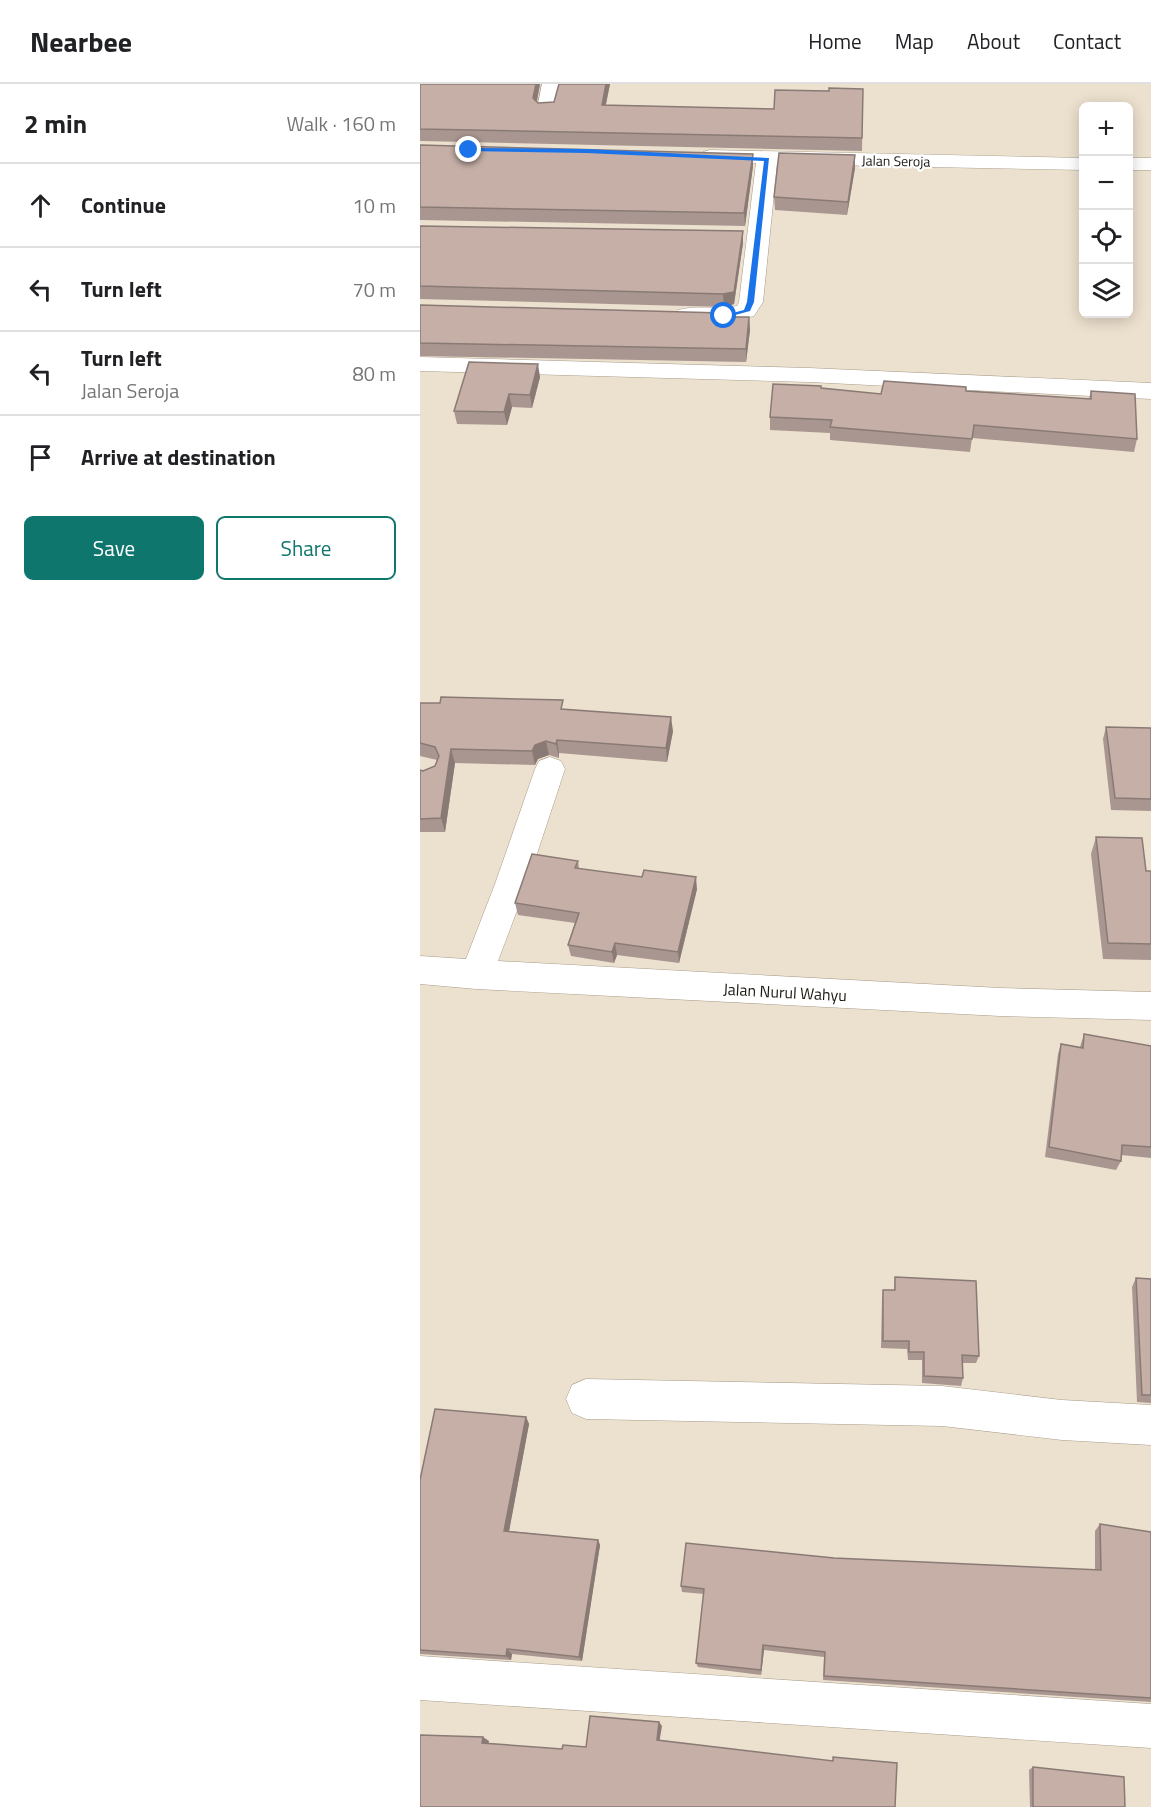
<!DOCTYPE html>
<html lang="en">
<head>
<meta charset="utf-8">
<style>
  :root { --surface:#fff; --page:#f2f2f2; --text:#202124; --muted:#757577; --line:#e0e0e0; --accent:#0f766e }
  body { margin:0; font-family:"Titillium Web",sans-serif; background:var(--page); color:var(--text) }
  .controls { position:absolute; right:18px; top:18px; display:grid; overflow:hidden; border-radius:9px; box-shadow:0 3px 15px #0003 }
  .controls button { width:54px; height:54px; display:grid; place-items:center; padding:0; border:0; border-bottom:2px solid var(--line); background:var(--surface); color:var(--text); font:30px sans-serif }
  .stop { position:absolute; width:18px; height:18px; margin:-14px; border:4px solid #1a73e8; border-radius:50%; background:#fff }
  .stop.end { background:#1a73e8; border-color:#fff; box-shadow:0 2px 6px #0008 }
  .list { margin:0; padding:0; list-style:none }
  h2 { display:flex; justify-content:space-between; align-items:center; height:78px; margin:0; padding:0 24px; font-size:26px }
  h2 small { font-size:20px; font-weight:400; color:var(--muted) }
  .list li { display:grid; grid-template-columns:39px 1fr auto; gap:18px; align-items:center; box-sizing:border-box; height:84px; padding:0 24px; border-top:2px solid var(--line) }
  .list b { display:block; font-size:22px; white-space:nowrap }
  .list p { margin:0; font-size:20px; white-space:nowrap; color:var(--muted) }
  .list em { font-size:20px; font-style:normal; color:var(--muted) }
  .actions { display:flex; gap:12px; padding:18px 24px }
  .actions a { flex:1; padding:14px 0; border:2px solid var(--accent); border-radius:9px; text-align:center; font-size:21px; color:var(--accent) }
  .actions .main { background:var(--accent); color:#fff }
  .icon { flex:none; width:33px; height:33px; fill:none; stroke:currentColor; stroke-width:2; stroke-linecap:round; stroke-linejoin:round }
  .map { position:relative; flex:none; width:731px; height:1723px; overflow:hidden }
  header { display:flex; align-items:center; gap:36px; box-sizing:border-box; height:84px; padding:0 30px; background:var(--surface); border-bottom:2px solid var(--line) }
  header strong { font-size:28px }
  nav { display:flex; gap:33px; margin-inline-start:auto; font-size:21px }
  main { display:flex }
  aside { flex:1; background:var(--surface) }
  .map>svg:first-child { display:block }
  .lines { fill:none; stroke-linecap:round; stroke-linejoin:round }
  .minor-casing { stroke:#a79b8a; stroke-width:1 }
  .minor { fill:#fff; fill-rule:evenodd }
  .wall { fill:#a99690 }
  .shaded-wall { fill:#8a7a75 }
  .building { fill:#c5afa7; stroke:#8a7a75; stroke-width:1.5 }
  .route { fill:#1a73e8 }
  .labels { text-anchor:middle; stroke-width:4.5; stroke-linejoin:round; paint-order:stroke }
  .far-street-label { font-size:14px; fill:#1b1711; stroke:#fff }
  .street-label { font-size:16px; fill:#1b1711; stroke:#fff }
</style>
</head>
<body>
<header>
<strong>Nearbee</strong>
<nav><a>Home</a><a>Map</a><a>About</a><a>Contact</a></nav>
</header>
<main>
<aside>
<h2>2 min<small>Walk · 160 m</small></h2>
<ul class="list">
<li><svg class="icon" aria-label="ahead" viewBox="0 0 24 24"><path d="M12 20V5M6 11l6-6 6 6"/></svg><div><b>Continue</b></div><em>10 m</em></li>
<li><svg class="icon" aria-label="left" viewBox="0 0 24 24"><path d="M17 20v-9H6M10 6l-5 5 5 5"/></svg><div><b>Turn left</b></div><em>70 m</em></li>
<li><svg class="icon" aria-label="left" viewBox="0 0 24 24"><path d="M17 20v-9H6M10 6l-5 5 5 5"/></svg><div><b>Turn left</b><p>Jalan Seroja</p></div><em>80 m</em></li>
<li><svg class="icon" aria-label="arrive" viewBox="0 0 24 24"><path d="M6 21V4h12l-3 4 3 4H6"/></svg><div><b>Arrive at destination</b></div></li>
</ul>
<div class="actions"><a class="main">Save</a><a>Share</a></div>
</aside>
<div class="map">
<svg width="731" height="1723" viewBox="0 0 731 1723">
  <rect width="100%" height="100%" fill="#ece0ce"/>
  <g class="lines">
    <!-- minor casing -->
    <g class="minor-casing">
      <g id="minor">
        <polygon points="122,0 142,0 134,29 120,29 117,25"/>
        <path d="M290,66L664,74V86L357,80L343,218L334,232C309,238 283,242 258,236L254,231L258,226C277,221 297,226 317,222L319,218L336,79L283,76L280,72L283,68Z"/>
        <rect x="708" y="74" width="23" height="12"/>
        <polygon points="0,273 389,284 731,299 731,315 389,298 0,287"/>
        <polygon points="130,673 141,677 145,685 107,800 78,877 580,904 731,908 731,936 580,932 56,905 0,900 0,872 46,875 75,800 115,685 119,677"/>
        <polygon points="166,1295 522,1302 642,1316 731,1321 731,1361 642,1356 522,1342 166,1335 152,1329 146,1315 152,1301"/>
        <polygon points="0,1572 731,1620 731,1664 0,1616"/>
      </g>
    </g>
    <!-- minor -->
    <use href="#minor" class="minor"/>
  </g>
  <!-- wall -->
  <g class="wall">
    <polygon points="0,0 120,0 117,17 118,19 134,18 139,0 190,0 186,21 354,25 409,7 443,5 442,67 0,57"/>
    <polygon points="0,61 333,70 333,82 325,142 0,136"/>
    <polygon points="435,71 435,84 427,131 355,126 354,113"/>
    <polygon points="0,142 323,159 314,220 304,223 0,215"/>
    <polygon points="0,221 329,233 330,246 326,278 0,272"/>
    <polygon points="120,293 112,324 92,323 87,341 37,340 34,327"/>
    <polygon points="401,304 461,310 546,307 669,315 671,307 717,355 714,368 552,354 550,368 410,356 410,349 350,346 350,333"/>
    <polygon points="0,619 145,625 253,647 247,678 139,669 139,674 129,671 118,675 115,681 35,679 25,748 0,748 0,686 3,687 15,682 17,676 0,672"/>
    <polygon points="686,643 731,644 731,727 691,726 683,655"/>
    <polygon points="676,753 726,787 731,787 731,876 683,875 671,770"/>
    <polygon points="158,777 159,784 277,805 259,879 197,871 194,879 151,872 148,861 155,839 98,831 95,819"/>
    <polygon points="664,950 731,962 731,1074 701,1071 701,1077 696,1086 625,1073 638,970 641,960 660,963"/>
    <polygon points="475,1193 559,1272 556,1279 543,1279 543,1294 541,1302 502,1299 502,1276 488,1276 487,1265 461,1264 462,1215 463,1206 474,1206"/>
    <polygon points="716,1194 731,1195 731,1319 717,1318 712,1203"/>
    <polygon points="106,1333 109,1340 89,1447 178,1456 180,1461 162,1577 92,1570 91,1576 0,1570 0,1396"/>
    <polygon points="680,1440 731,1448 731,1618 403,1596 404,1573 344,1566 341,1591 278,1583 276,1579 284,1510 262,1508 261,1502 414,1474 675,1486 675,1447"/>
    <polygon points="613,1683 705,1723 610,1723 609,1686"/>
  </g>
  <!-- shaded-wall -->
  <g class="shaded-wall">
    <polygon points="116,0 120,0 115,26 113,14"/>
    <polygon points="186,0 190,0 183,33 182,21"/>
    <polygon points="333,70 333,82 325,142 324,129"/>
    <polygon points="435,71 435,84 427,131 428,118"/>
    <polygon points="323,147 323,159 314,220 304,223 303,210"/>
    <polygon points="329,233 330,246 326,278 326,265"/>
    <polygon points="118,280 120,293 112,324 110,311"/>
    <polygon points="89,310 92,323 87,341 84,328"/>
    <polygon points="251,633 253,647 247,678 246,664"/>
    <polygon points="137,656 139,669 139,674 136,660"/>
    <polygon points="126,657 129,671 118,675 115,681 112,667 115,661"/>
    <polygon points="31,665 35,679 25,748 21,734"/>
    <polygon points="276,793 277,805 259,879 258,868"/>
    <polygon points="195,859 197,871 194,879 192,868"/>
    <polygon points="106,1333 109,1340 88,1453 84,1447"/>
    <polygon points="178,1456 180,1461 162,1577 159,1573"/>
    <polygon points="343,1561 344,1566 341,1591 341,1586"/>
    <polygon points="87,1565 92,1570 91,1576 86,1572"/>
    <polygon points="239,1638 242,1642 239,1660 237,1656"/>
    <polygon points="63,1653 69,1657 68,1662 62,1659"/>
  </g>
  <!-- building -->
  <g class="building">
    <polygon points="0,0 116,0 113,14 118,19 134,18 139,0 186,0 182,21 354,25 355,6 409,7 409,4 443,5 442,54 0,45"/>
    <polygon points="0,61 333,70 324,129 0,123"/>
    <polygon points="359,69 435,71 428,118 354,113"/>
    <polygon points="0,142 323,147 314,208 303,210 0,202"/>
    <polygon points="0,221 303,229 311,227 310,233 329,233 326,265 0,259"/>
    <polygon points="49,278 118,280 110,311 89,310 84,328 34,327"/>
    <polygon points="464,297 546,303 546,307 671,315 671,307 715,310 717,355 554,341 552,355 410,343 412,336 350,333 353,300 401,302 401,304 461,310"/>
    <polygon points="21,613 143,616 141,625 251,633 246,664 137,656 136,660 126,657 115,661 112,667 31,665 21,734 0,735 0,686 3,687 15,682 19,672 15,663 0,659 0,619 20,619"/>
    <polygon points="686,643 731,644 731,715 695,714"/>
    <polygon points="676,753 722,754 726,787 731,787 731,860 688,859"/>
    <polygon points="112,770 158,777 155,784 222,793 224,786 276,793 258,868 195,859 192,868 148,861 159,829 95,819"/>
    <polygon points="664,950 731,962 731,1063 702,1061 701,1077 629,1063 641,960 663,964"/>
    <polygon points="475,1193 556,1197 559,1272 542,1271 543,1294 504,1292 504,1268 489,1268 489,1257 463,1257 463,1206 475,1206"/>
    <polygon points="716,1194 731,1195 731,1311 722,1311"/>
    <polygon points="15,1325 106,1333 84,1447 178,1456 159,1573 87,1565 86,1572 0,1566 0,1396"/>
    <polygon points="680,1440 731,1448 731,1614 404,1592 405,1568 343,1561 341,1586 276,1579 284,1505 261,1502 266,1459 414,1474 681,1486"/>
    <polygon points="170,1632 239,1638 237,1656 413,1677 413,1673 477,1679 475,1723 0,1723 0,1651 63,1653 62,1659 142,1665 143,1661 166,1663"/>
    <polygon points="613,1683 704,1693 705,1723 613,1723"/>
  </g>
  <!-- route -->
  <polygon class="route" points="49,64 166,65 349,74 334,218 330,227 304,234 301,232 324,226 327,218 344,77 166,69 47,67"/>
  <g class="labels">
    <!-- far-street labels -->
    <g class="far-street-label">
      <text transform="translate(476 77) rotate(1)" y="5">Jalan Seroja</text>
    </g>
    <!-- street labels -->
    <g class="street-label">
      <text transform="translate(365 908) rotate(3)" y="6">Jalan Nurul Wahyu</text>
    </g>
  </g>
</svg>
<div class="controls">
<button>+</button>
<button>−</button>
<button><svg class="icon" aria-label="locate" viewBox="0 0 24 24"><circle cx="12" cy="12" r="6"/><path d="M12 2v4M12 18v4M2 12h4M18 12h4"/></svg></button>
<button><svg class="icon" aria-label="layers" viewBox="0 0 24 24"><path d="M12 4l9 5-9 5-9-5zM3 14l9 5 9-5"/></svg></button>
</div>
<div class="stop" style="left:304px;top:232px"></div>
<div class="stop end" style="left:49px;top:66px"></div>
</div>
</main>
</body>
</html>
